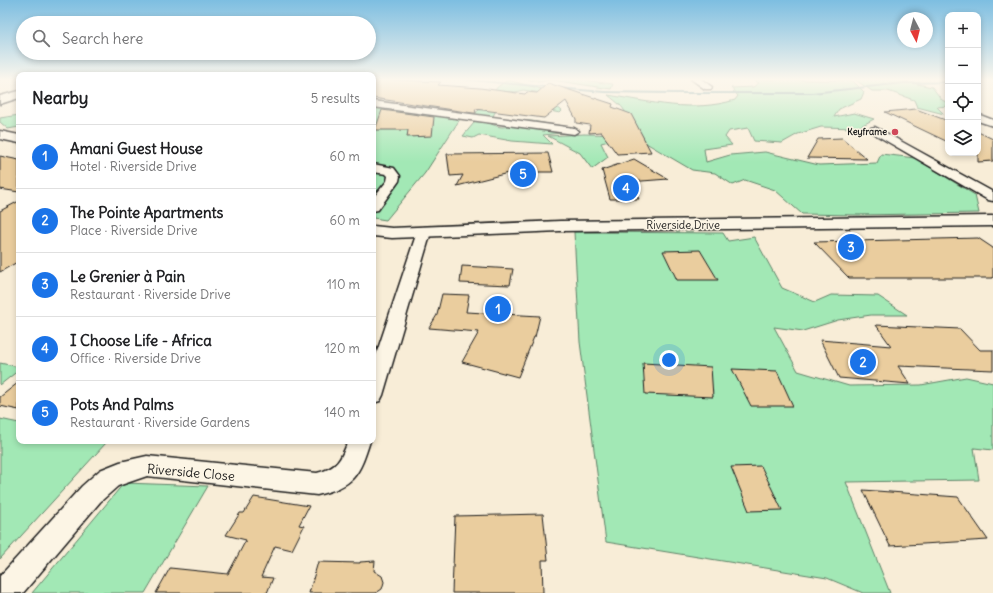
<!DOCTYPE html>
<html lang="en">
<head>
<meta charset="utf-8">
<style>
  :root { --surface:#fff; --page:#f6f6f6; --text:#202124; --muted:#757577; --line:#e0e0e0; --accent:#1a73e8 }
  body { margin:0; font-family:Delius,sans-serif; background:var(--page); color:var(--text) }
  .controls { position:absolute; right:12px; top:12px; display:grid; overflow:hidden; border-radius:8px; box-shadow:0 2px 6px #0003 }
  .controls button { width:36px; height:36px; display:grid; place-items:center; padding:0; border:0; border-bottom:1px solid var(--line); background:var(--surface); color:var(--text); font:20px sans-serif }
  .compass { position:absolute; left:897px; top:12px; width:36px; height:36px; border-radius:50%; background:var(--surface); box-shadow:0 2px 6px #0003; rotate:173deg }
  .you { position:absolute; left:669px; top:360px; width:14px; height:14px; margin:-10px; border:3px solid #fff; border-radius:50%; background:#1a73e8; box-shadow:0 0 0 6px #1a73e833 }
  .badge { display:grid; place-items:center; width:26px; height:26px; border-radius:50%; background:var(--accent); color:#fff; font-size:13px; font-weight:700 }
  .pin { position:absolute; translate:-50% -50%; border:2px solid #fff; box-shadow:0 1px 4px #0006 }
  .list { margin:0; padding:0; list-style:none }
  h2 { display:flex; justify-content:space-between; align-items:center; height:52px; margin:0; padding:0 16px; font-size:17px }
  h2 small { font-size:13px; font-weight:400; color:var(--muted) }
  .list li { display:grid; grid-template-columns:26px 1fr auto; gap:12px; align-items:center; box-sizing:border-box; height:64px; padding:0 16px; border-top:1px solid var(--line) }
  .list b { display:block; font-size:15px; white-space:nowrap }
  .list p { margin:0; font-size:13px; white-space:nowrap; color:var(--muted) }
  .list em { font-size:13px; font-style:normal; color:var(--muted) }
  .icon { flex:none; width:22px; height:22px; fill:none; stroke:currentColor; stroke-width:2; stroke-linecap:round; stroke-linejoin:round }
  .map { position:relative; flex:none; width:993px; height:593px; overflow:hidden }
  .search { position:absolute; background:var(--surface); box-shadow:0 2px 6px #0003; left:16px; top:16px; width:360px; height:44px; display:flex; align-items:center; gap:10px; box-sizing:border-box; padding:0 14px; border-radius:22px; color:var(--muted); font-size:15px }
  .panel { position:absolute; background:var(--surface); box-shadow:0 2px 6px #0003; left:16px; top:72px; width:360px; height:372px; border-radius:8px }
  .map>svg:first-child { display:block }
  .green { fill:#a2e8b5; stroke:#5f8268 }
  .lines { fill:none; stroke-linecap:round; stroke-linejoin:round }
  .stream { fill:#56868c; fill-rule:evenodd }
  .building { fill:#eacd9e; stroke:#1c1c1c }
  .minor-casing { stroke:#1c1c1c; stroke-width:3 }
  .tertiary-casing { stroke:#1c1c1c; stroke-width:3 }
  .secondary-casing { stroke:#1c1c1c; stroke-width:3 }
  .minor { fill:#fcf5e5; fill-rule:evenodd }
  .tertiary { fill:#fcf5e5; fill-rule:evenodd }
  .secondary { fill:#fcf5e5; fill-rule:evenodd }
  .poi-dot { fill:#d1495b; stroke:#fcf5e5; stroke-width:1.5 }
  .labels { text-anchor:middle; stroke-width:3; stroke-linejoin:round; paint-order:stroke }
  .far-poi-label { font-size:9px; font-weight:bold; fill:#1c1c1c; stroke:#fcf5e5; text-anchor:end }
  .street-label { font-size:11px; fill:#1c1c1c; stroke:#fcf5e5 }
  .near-street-label { font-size:13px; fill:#1c1c1c; stroke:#fcf5e5 }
</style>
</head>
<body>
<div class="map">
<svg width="993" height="593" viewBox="0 0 993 593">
  <rect width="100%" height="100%" fill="#f8edd7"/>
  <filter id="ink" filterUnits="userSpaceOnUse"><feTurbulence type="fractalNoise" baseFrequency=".025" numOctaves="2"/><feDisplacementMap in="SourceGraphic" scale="8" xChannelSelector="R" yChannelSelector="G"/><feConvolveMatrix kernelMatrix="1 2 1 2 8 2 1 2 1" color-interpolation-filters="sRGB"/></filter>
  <g filter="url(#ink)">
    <!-- green -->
    <g class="green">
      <polygon points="524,79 586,79 590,81 613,84 611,89 552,80 538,82"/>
      <path d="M752,79C785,79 818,81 852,80L864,92L861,99L839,109L834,117L854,113L874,119L857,128L821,127L798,134L782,143L754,141L748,128L729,131L725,137L732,145L704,149L706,162L730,155L765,152L819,165L877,163L881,154L915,158L975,195L979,213L858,215L802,214L775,190L745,180L733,185L715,173L692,170L646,143L613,140L601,143L608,157L592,169L580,153L548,136L584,134L626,135C627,110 628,111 608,95C651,102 692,113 735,100L738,96L731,88L753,87L759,83Z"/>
      <polygon points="854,79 900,79 899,80 932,87 942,100 948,103 948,106 937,107 944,114 917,107 914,100 888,91 872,91"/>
      <path d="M508,80L553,92L547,94L523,90C511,95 510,87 497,97L556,106L562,111L560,113L545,110L497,109L494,114L491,124C504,129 506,128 516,120L532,121L570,128L561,133L543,135L552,144L512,141L479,135L473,138L463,136L474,123L468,116L474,114L489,102C491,91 499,85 508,80Z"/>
      <polygon points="373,107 460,119 425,173 386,220 373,218"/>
      <polygon points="19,115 19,127 8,129 0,122 0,118"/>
      <polygon points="574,232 723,233 728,241 754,237 782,288 815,302 831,295 878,296 907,315 871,315 838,320 803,331 774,327 798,371 849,386 921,385 966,377 993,383 993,450 974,448 979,480 846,482 890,593 863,593 827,578 606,542 580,342"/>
      <polygon points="0,363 19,367 19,370 0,385"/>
      <polygon points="0,419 19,423 19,441 97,441 106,443 0,559"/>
      <polygon points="124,483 208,486 145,593 32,593"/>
    </g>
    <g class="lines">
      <!-- stream -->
      <polygon class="stream" points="459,79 467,79 604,91 676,92 812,92 903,82 948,81 948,83 903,84 812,94 676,94 604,93 460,80"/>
    </g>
    <!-- building -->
    <g class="building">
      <polygon points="380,79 441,82 438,85 480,88 525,94 527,92 537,93 548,83 613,104 612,107 631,114 651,152 617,154 601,132 589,133 590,125 576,123 576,119 566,101 544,118 475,109 476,113 473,113 373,98 373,84"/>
      <polygon points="916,109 948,121 948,142 885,112"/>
      <polygon points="382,110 434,117 432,136 407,137 408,130 375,130"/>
      <polygon points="978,132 993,139 993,161 978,162"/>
      <polygon points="842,138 867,159 807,158 818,139"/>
      <polygon points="548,153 553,172 512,172 457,186 463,175 450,176 447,154"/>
      <polygon points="0,156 19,160 19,192 0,189"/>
      <polygon points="634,159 668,179 629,182 639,199 610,199 602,170"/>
      <polygon points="19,201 19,261 0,272 0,211"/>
      <polygon points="978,238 993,248 993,278 849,278 814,242"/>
      <polygon points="700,250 718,280 677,280 663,251"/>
      <polygon points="462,266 513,269 510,285 460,283"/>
      <polygon points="442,294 469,295 466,312 540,316 535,337 534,337 518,377 462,362 479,332 429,328 437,315"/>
      <polygon points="876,325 960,329 980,350 993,350 993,370 898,366 910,384 839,378 820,340 891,346"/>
      <polygon points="643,363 711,367 713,397 645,394"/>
      <polygon points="732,369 777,371 793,406 751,406"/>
      <polygon points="19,382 19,410 0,406 0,397"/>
      <polygon points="761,466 782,510 749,511 731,467"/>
      <polygon points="863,490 958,497 988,540 890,546"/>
      <polygon points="254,497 309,506 299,525 304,526 292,550 275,546 261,577 273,578 267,593 156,593 170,568 228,574 246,540 226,535 240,513 244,513"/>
      <polygon points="543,514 548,560 542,560 543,593 452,593 455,516"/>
      <polygon points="375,561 374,571 382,576 384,582 382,589 376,593 309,593 318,562 360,563 360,562"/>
    </g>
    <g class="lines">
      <!-- minor casing -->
      <g class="minor-casing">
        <g id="minor">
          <polygon points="691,79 701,79 712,87 711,89 705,89"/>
          <polygon points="373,101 574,128 579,131 574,134 373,107"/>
          <polygon points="980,115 993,120 993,126 978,121 978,116"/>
          <polygon points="875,127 993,192 993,201 988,200 871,132 870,130 871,128"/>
          <polygon points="373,164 394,168 400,176 399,181 378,210 373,211 373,198 387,181 388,176 386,174 373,172"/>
          <polygon points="424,228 429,229 431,232 383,395 380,401 373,403 373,364 417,232 419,229"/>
          <path d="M348,441H370C359,476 354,486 317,495L147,476L118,486L100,502L23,593H0V576L82,486L100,470L120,462L147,456L317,473C337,468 341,460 348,441Z"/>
        </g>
      </g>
      <!-- tertiary casing -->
      <g class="tertiary-casing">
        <g id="tertiary">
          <polygon points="0,131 19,135 19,143 0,139"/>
          <polygon points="993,216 993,226 560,231 392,238 373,236 373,226 392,228 560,221"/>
        </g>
      </g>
      <!-- secondary casing -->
      <g class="secondary-casing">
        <polygon id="secondary" points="19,91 19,98 0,104 0,96"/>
      </g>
      <!-- minor -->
      <use href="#minor" class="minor"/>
      <!-- tertiary -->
      <use href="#tertiary" class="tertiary"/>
      <!-- secondary -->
      <use href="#secondary" class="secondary"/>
    </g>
  </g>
  <!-- sky -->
  <linearGradient id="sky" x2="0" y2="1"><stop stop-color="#7dbee1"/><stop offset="0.49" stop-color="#fcf7ed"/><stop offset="1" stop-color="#fcf7ed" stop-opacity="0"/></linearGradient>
  <rect width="993" height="162" fill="url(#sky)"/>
  <!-- markers -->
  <circle class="poi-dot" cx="895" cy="132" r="4"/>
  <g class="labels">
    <!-- far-poi labels -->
    <g class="far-poi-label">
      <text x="887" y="135">Keyframe</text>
    </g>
    <!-- street labels -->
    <g class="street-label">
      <text x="683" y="229">Riverside Drive</text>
    </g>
    <!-- near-street labels -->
    <g class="near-street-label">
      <text transform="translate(191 472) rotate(5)" y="5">Riverside Close</text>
    </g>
  </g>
</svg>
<div class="controls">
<button>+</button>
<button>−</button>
<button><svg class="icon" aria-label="locate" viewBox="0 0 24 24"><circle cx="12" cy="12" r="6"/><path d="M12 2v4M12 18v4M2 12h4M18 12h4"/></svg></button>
<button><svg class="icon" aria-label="layers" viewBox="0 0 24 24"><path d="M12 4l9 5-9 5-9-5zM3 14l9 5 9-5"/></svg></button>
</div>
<svg class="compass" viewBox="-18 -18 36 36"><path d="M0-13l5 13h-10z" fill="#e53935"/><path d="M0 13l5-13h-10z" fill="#757577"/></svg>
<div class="you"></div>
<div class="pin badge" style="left:498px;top:309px">1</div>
<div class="pin badge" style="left:863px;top:362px">2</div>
<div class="pin badge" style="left:851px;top:247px">3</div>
<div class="pin badge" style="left:626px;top:188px">4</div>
<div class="pin badge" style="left:523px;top:174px">5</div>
<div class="search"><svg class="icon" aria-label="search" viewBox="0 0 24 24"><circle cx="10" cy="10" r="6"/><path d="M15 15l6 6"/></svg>Search here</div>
<section class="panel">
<h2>Nearby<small>5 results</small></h2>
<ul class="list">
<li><span class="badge">1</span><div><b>Amani Guest House</b><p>Hotel · Riverside Drive</p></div><em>60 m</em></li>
<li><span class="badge">2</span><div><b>The Pointe Apartments</b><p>Place · Riverside Drive</p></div><em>60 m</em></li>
<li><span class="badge">3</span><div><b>Le Grenier à Pain</b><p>Restaurant · Riverside Drive</p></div><em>110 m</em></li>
<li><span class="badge">4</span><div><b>I Choose Life - Africa</b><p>Office · Riverside Drive</p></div><em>120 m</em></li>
<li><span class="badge">5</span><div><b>Pots And Palms</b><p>Restaurant · Riverside Gardens</p></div><em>140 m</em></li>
</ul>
</section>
</div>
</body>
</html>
